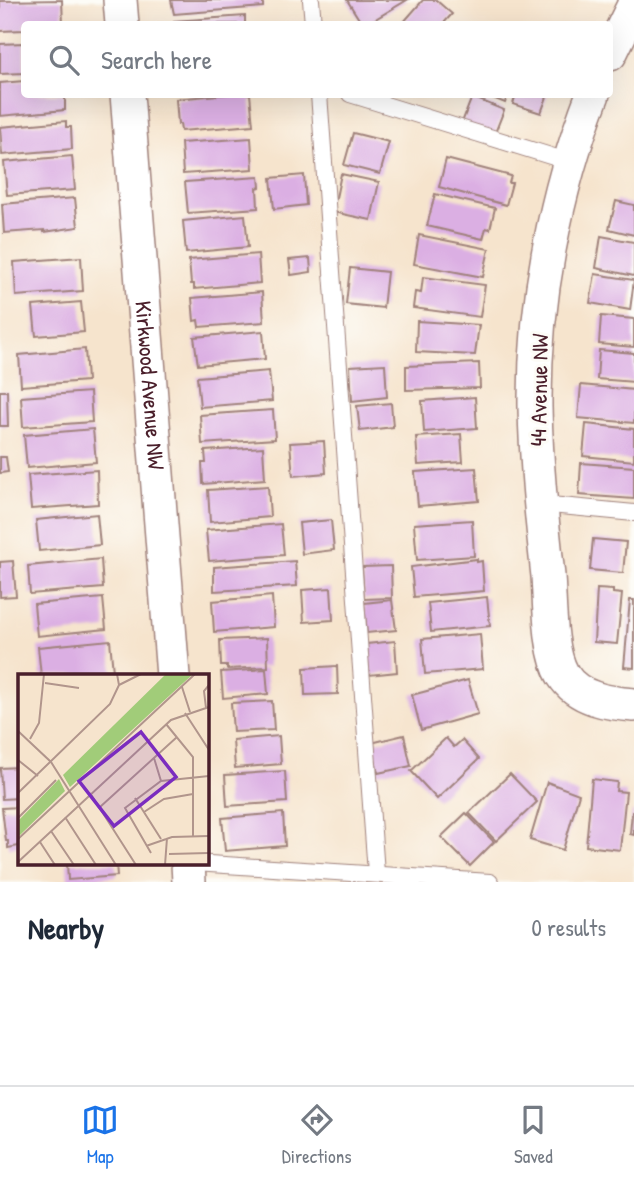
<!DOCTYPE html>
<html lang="en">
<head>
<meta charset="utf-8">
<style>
  :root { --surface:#fff; --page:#f2f2f3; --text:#1f2937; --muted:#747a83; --line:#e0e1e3; --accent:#1a73e8 }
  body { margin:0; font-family:"Patrick Hand",sans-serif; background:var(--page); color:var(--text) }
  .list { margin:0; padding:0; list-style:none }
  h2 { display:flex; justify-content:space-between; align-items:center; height:91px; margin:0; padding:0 28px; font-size:30px }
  h2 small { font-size:23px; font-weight:400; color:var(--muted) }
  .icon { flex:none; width:38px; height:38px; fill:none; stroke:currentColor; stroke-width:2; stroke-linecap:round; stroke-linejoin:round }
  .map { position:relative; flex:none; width:634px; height:882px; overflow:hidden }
  .search { position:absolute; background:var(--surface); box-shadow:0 7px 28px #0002; left:21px; right:21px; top:21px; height:77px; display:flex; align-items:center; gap:18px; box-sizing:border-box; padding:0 24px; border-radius:7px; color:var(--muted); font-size:26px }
  .sheet { height:203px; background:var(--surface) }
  nav { display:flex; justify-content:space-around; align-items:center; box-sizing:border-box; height:98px; border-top:2px solid var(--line); background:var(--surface); font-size:19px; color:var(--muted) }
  nav a { display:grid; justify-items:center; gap:4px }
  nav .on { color:var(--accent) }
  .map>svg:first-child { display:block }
  .building { fill:#dbafe3 }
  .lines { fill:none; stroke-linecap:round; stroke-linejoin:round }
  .service-casing { stroke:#a0827c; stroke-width:18 }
  .minor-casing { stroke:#a0827c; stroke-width:36 }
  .service { stroke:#fff; stroke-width:16 }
  .minor { stroke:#fff; stroke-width:33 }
  .labels { text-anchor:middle; stroke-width:6; stroke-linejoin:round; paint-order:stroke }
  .street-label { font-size:23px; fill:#4a1f2b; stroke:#fdfcf7 }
  .inset-road { fill:none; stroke:#b1958c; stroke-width:2 }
  .view { fill:#7b2cbf; fill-opacity:0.15; stroke:#7b2cbf; stroke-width:3.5 }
  .inset-edge { fill:none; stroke:#4a1f2b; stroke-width:3.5 }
</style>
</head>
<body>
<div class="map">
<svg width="634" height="882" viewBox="0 0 634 882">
  <rect width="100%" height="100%" fill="#fdfcf7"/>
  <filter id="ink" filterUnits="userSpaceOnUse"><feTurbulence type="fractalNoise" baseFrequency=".0143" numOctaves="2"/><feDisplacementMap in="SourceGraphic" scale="14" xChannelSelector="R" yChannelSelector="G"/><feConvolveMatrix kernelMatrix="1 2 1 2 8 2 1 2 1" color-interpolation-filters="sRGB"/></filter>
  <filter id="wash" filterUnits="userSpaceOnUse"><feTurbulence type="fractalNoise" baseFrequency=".00686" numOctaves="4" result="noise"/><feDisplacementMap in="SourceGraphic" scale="28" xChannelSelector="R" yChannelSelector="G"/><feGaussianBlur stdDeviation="1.57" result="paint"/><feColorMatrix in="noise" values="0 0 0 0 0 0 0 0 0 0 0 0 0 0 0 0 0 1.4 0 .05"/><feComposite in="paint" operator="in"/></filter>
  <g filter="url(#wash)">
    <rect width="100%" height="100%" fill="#f6e4cd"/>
    <g id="blocks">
      <!-- building -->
      <g class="building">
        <polygon points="62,0 63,24 24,24 24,30 0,31 0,1"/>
        <polygon points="171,0 263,0 263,7 174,14"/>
        <polygon points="347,0 407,0 367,24 362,24"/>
        <polygon points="423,0 436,0 452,14 443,24 402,24"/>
        <polygon points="245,16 245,24 174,24 174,21"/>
        <polygon points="24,43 24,73 0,74 0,44"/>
        <polygon points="24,81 24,94 65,94 65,110 0,116 0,83"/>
        <polygon points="229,94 250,94 253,125 181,131 180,124 178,124 176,99"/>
        <polygon points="483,94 508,94 505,103"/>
        <polygon points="516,94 548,94 541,113 513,104"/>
        <polygon points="472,97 504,110 493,138 461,125"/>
        <polygon points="66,121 66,127 71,127 72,149 2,155 0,127"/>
        <polygon points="353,133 389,142 380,174 344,165"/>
        <polygon points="251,138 253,169 183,174 181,143"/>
        <polygon points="72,156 75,190 7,195 4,162"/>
        <polygon points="446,159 511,176 509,183 512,183 506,205 439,187"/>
        <polygon points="341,174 379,182 371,220 333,212"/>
        <polygon points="304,175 306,205 274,209 271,178"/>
        <polygon points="259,177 260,187 257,188 258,208 188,213 185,182"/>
        <polygon points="435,194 495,208 490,229 486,228 483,239 427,226"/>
        <polygon points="75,198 78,227 44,232 44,230 4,233 2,204"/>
        <polygon points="616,201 634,205 634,235 609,229"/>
        <polygon points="245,215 248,247 186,253 183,221"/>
        <polygon points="419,235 489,249 483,277 414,264"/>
        <polygon points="601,236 634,242 634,276 596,268"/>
        <polygon points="258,254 260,283 194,289 194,284 191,284 189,260"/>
        <polygon points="81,257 83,291 16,296 14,262"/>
        <polygon points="310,258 311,272 291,275 289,260"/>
        <polygon points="350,268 387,272 383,308 346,304"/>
        <polygon points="595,274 634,280 630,310 590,303"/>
        <polygon points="423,277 485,285 480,317 413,308 415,292 421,293"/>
        <polygon points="262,292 264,322 199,327 198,320 194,321 192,298"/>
        <polygon points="81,302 84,332 36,336 33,306"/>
        <polygon points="601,316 634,319 634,347 599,344"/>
        <polygon points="417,321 479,325 475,355 416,352"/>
        <polygon points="263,331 265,359 198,365 194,337"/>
        <polygon points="85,349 87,381 21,386 19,355"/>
        <polygon points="599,350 634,353 634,382 597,379"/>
        <polygon points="479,363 480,388 406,390 406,366"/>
        <polygon points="385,364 387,397 352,401 350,366"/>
        <polygon points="269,371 272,401 200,407 197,377"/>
        <polygon points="581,385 634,390 634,423 578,418"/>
        <polygon points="0,391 7,391 8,426 0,426"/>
        <polygon points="90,392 92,422 23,427 21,397"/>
        <polygon points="475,397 477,428 424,432 422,401"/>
        <polygon points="391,403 393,427 360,431 357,406"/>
        <polygon points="273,410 275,439 202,444 200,415"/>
        <polygon points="586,424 634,429 634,461 583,456"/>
        <polygon points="93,429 96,462 27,468 24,435"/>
        <polygon points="461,434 463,462 418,465 416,437"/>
        <polygon points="324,441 326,473 293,476 290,443"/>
        <polygon points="263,447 265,479 203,484 202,463 206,463 205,451"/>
        <polygon points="0,457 6,457 8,472 0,473"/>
        <polygon points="581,463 634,467 634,499 579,495"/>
        <polygon points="476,468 479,501 418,506 415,472"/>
        <polygon points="97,470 98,504 31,509 28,475"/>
        <polygon points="268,486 270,517 210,522 208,490"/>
        <polygon points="97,514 100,545 39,551 36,520"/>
        <polygon points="331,520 334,550 302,554 299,523"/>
        <polygon points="472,520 474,556 417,560 414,524"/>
        <polygon points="281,524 284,555 209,561 206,530"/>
        <polygon points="593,539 626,542 623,573 590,570"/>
        <polygon points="101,559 103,588 30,594 28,566"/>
        <polygon points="477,559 477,562 482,561 484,591 414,597 411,567"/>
        <polygon points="13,561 16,596 0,597 0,562"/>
        <polygon points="295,561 297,586 214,591 214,567"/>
        <polygon points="391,566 392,598 364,599 362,567"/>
        <polygon points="331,588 333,620 304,622 302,590"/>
        <polygon points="597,589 613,590 613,593 622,594 617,644 594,642"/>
        <polygon points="272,596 274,627 214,632 212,601"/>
        <polygon points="487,597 490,626 431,632 428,603"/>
        <polygon points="103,598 106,629 37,636 34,604"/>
        <polygon points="392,600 396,630 367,633 364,603"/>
        <polygon points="630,600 634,600 634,668 624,667"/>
        <polygon points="480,634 483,669 425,674 422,639"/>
        <polygon points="267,638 268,667 227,669 227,666 221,666 220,640"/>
        <polygon points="110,640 113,672 41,676 38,647"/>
        <polygon points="395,641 397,672 369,675 367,644"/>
        <polygon points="337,666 338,694 305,695 304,668"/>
        <polygon points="266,669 268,694 223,698 221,672"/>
        <polygon points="468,680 478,714 421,730 412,695"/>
        <polygon points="272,701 274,730 233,732 231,703"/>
        <polygon points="404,735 411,766 378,773 371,743"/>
        <polygon points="279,736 281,764 235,768 233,740"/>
        <polygon points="446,738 454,747 462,740 479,759 437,799 411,771"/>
        <polygon points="19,767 19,798 2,799 0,768"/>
        <polygon points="285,771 287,802 227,806 225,775"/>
        <polygon points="510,774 537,802 496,841 469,813"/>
        <polygon points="592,779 617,782 616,791 626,792 620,850 586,846"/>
        <polygon points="547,782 579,794 563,850 530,840"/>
        <polygon points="19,807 19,846 8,848 8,841 6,841 2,808"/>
        <polygon points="632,812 634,812 634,835 630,834"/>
        <polygon points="283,813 285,846 225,851 222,818"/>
        <polygon points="466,813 494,842 470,866 441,837"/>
        <polygon points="67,863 116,863 117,876 68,880"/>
      </g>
    </g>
  </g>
  <g filter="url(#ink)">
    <use href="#blocks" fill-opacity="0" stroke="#a0827c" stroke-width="2"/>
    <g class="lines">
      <!-- service casing -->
      <g class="service-casing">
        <g id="service">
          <polyline points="311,0 313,24"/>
          <polyline points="319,94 376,873"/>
          <polyline points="350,94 570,162"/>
          <polyline points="540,504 634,513"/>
          <polyline points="194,863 490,882"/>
        </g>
      </g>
      <!-- minor casing -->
      <g class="minor-casing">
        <g id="minor">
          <polyline points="120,0 122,24"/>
          <polyline points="610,54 634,5"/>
          <path id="s1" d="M127,94L173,676"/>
          <path d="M593,94C555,192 534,302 535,407C536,463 542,520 548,576C550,604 549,652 563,675C578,699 608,703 634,705"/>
          <polyline points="188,863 189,882"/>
        </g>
      </g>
      <!-- service -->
      <use href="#service" class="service"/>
      <!-- minor -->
      <use href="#minor" class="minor"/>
    </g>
  </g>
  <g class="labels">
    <!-- street labels -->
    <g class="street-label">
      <text dy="8" stroke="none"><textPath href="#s1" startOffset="292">Kirkwood Avenue NW</textPath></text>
      <text transform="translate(539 390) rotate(-89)" y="8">44 Avenue NW</text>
    </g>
  </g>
  <!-- overview -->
  <g transform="translate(18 674)">
    <rect width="191" height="191" fill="#f6e4cd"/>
    <path d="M148,0H175L52,113L45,101ZM41,105L47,117L0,163V147Z" fill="#a1cc79"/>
    <path class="inset-road" d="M27,9L61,14M101,11L123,0M164,13L172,38M188,34L186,17L191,11M167,39L191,76M148,50L175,83V162M0,57L33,88L98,191M12,65L21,49L26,0M136,84L143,107M0,86L20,102M0,119L92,30L101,11L99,0M72,119L118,191M117,124L143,165M82,133L159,63M126,138L146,125L175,120M47,143L78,191M0,144L38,106M33,157L56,191M0,165L177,0M22,168L37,191M128,172L154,163L191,162M133,179L107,134L143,107L191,102M151,180L191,179M0,188L153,46L191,33M147,191L149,164"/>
    <path class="view" d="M123,58L158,103L96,152L61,107Z"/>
    <rect width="191" height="191" class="inset-edge"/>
  </g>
</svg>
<div class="search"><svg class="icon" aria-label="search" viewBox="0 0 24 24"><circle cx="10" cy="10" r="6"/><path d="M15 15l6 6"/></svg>Search here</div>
</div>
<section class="sheet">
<h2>Nearby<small>0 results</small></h2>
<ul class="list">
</ul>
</section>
<nav>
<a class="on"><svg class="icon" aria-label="map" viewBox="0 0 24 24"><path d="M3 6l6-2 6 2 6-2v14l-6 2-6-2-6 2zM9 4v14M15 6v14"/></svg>Map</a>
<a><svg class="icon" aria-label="directions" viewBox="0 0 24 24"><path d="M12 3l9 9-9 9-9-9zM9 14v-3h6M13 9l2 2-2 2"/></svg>Directions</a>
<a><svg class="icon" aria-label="saved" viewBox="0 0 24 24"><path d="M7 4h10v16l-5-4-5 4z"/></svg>Saved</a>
</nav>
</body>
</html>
